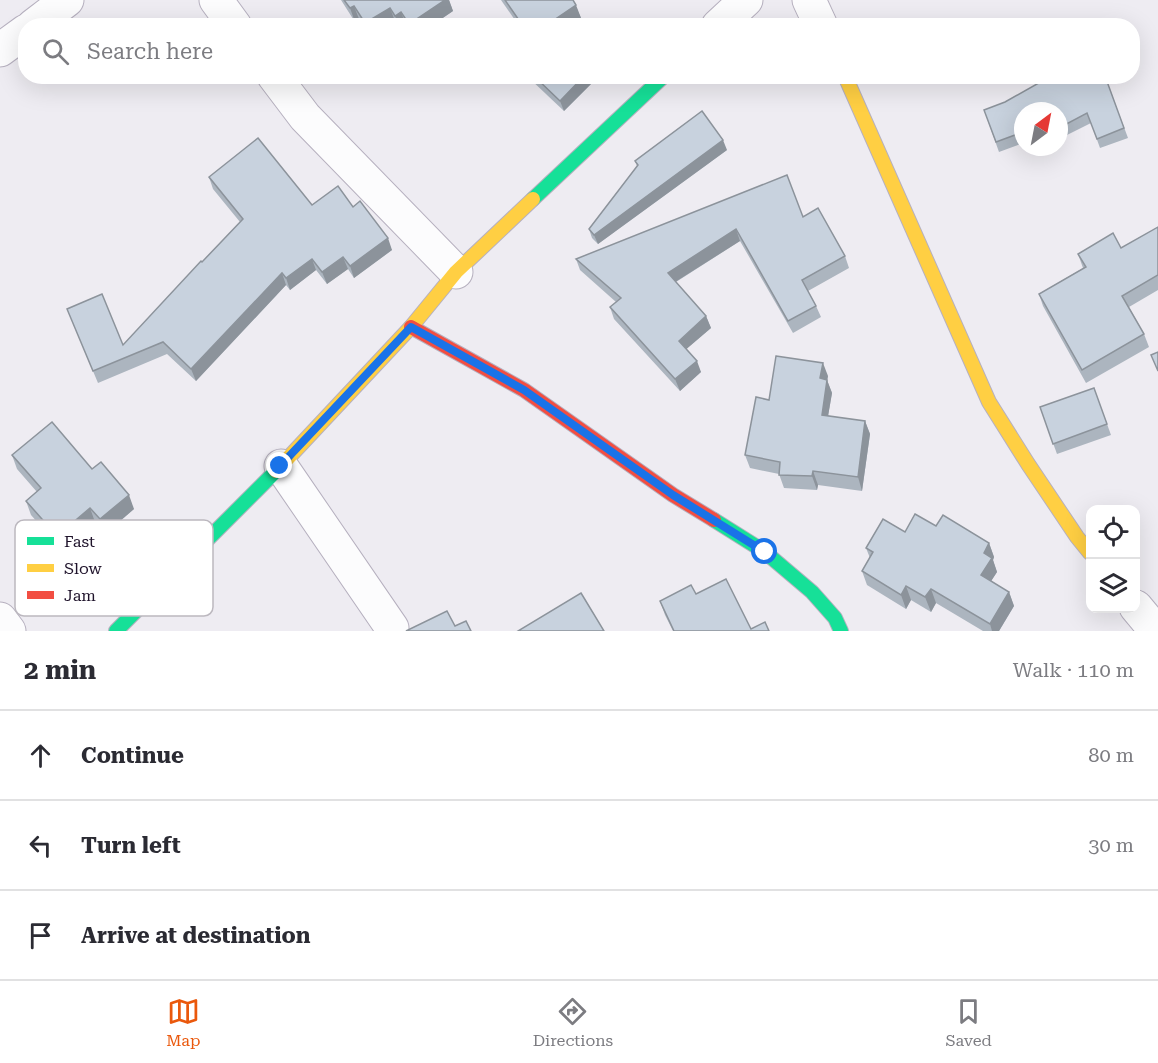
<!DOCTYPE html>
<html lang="en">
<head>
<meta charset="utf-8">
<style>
  :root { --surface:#fff; --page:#f7f7f7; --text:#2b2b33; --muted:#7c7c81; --line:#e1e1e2; --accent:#ea580c }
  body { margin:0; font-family:"Roboto Serif",serif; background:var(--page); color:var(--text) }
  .controls { position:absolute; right:18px; bottom:18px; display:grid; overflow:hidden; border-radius:12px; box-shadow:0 6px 24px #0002 }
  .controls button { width:54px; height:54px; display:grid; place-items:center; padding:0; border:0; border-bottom:2px solid var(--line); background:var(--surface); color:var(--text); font:30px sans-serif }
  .compass { position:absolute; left:1014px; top:102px; width:54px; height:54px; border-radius:50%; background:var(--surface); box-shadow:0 6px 24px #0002; rotate:32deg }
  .stop { position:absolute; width:18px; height:18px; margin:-14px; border:4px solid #1a73e8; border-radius:50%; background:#fff }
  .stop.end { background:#1a73e8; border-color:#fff; box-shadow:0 2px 6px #0008 }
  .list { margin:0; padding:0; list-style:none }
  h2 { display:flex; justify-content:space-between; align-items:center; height:78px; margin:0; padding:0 24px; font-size:26px }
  h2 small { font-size:20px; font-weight:400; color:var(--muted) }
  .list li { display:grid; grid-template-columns:39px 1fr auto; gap:18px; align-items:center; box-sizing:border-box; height:90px; padding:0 24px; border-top:2px solid var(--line) }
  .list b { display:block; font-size:22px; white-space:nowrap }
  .list em { font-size:20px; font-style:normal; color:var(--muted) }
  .icon { flex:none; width:33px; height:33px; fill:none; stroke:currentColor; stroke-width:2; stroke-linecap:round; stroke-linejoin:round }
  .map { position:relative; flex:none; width:1158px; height:631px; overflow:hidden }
  .search { position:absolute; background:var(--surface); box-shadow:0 6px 24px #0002; left:18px; right:18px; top:18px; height:66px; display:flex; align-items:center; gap:15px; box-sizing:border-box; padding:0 21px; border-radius:24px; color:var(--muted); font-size:22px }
  .sheet { height:348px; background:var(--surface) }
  nav { display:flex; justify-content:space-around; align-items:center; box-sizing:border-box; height:84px; border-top:2px solid var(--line); background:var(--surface); font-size:16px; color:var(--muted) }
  nav a { display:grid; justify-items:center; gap:3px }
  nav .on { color:var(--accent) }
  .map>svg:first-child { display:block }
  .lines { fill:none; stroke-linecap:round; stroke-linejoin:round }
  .street-casing { stroke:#b6b0bf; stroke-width:35 }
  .fast-casing { stroke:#b6b0bf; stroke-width:16 }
  .slow-casing { stroke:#b6b0bf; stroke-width:16 }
  .jam-casing { stroke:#b6b0bf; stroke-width:16 }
  .street { stroke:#fcfcfd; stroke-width:33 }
  .fast { stroke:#16e098; stroke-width:14 }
  .slow { stroke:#ffcf43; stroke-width:14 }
  .jam { stroke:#f24e42; stroke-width:14 }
  .wall { fill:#acb5bf }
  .shaded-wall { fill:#8c939b }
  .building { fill:#c8d2de; stroke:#8c939b; stroke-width:1.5 }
  .route { stroke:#1a73e8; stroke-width:8 }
  .key { fill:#fff; stroke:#bcb8bf; stroke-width:1.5 }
  .key-label { font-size:16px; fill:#1f132b }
</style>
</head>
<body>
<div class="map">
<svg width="1158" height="631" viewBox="0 0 1158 631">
  <rect width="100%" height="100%" fill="#eeecf2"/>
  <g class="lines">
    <!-- street casing -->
    <g class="street-casing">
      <g id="street">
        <polyline points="216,0 235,26"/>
        <polyline points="809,0 821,26"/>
        <polyline points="33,26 67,0"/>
        <polyline points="718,26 746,0"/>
        <polyline points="0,50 26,31"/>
        <polyline points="274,76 305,117 456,272"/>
        <polyline points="281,466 392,628"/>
        <polyline points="1136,607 1156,631"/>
        <polyline points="0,619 9,631"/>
      </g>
    </g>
    <!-- fast casing -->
    <g class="fast-casing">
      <g id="fast">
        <polyline points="533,199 664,76"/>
        <polyline points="714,520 765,552 812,592 835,618 841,631"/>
        <polyline points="116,631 276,471"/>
      </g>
    </g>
    <!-- slow casing -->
    <g class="slow-casing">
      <g id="slow">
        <polyline points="845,76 989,402 1028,464 1077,537 1090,553"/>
        <polyline points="276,471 411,327 456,272 533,199"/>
      </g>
    </g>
    <!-- jam casing -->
    <g class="jam-casing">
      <polyline id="jam" points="411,327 524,390 673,495 714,520"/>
    </g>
    <!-- street -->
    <use href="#street" class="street"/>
    <!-- fast -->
    <use href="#fast" class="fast"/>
    <!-- slow -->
    <use href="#slow" class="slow"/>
    <!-- jam -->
    <use href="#jam" class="jam"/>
  </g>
  <!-- wall -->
  <g class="wall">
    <polygon points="341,0 449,0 453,11 431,26 398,26 395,21 387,26 363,26 359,19 355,22"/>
    <polygon points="501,0 573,0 581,18 570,26 519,26"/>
    <polygon points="528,76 591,76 593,82 564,111 529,78"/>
    <polygon points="1105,76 1128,138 1100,148 1091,123 1059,139 1059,111 1023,111 1023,143 999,152 984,110 1005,102 1063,78"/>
    <polygon points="1033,147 1045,147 1036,152"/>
    <polygon points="727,150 598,244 592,238 589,229 637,166 635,161"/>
    <polygon points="209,177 312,205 353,207 392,250 354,278 348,269 327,284 316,270 290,290 286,285 196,381 167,354 98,383 67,309 123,345 240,222 213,189"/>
    <polygon points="803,217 845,256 849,268 808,291 816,306 821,317 793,333 740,241 676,282 706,316 711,328 686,349 701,372 680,391 614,319 610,307 616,302 580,270 576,259"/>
    <polygon points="1158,227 1158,290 1129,307 1144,334 1149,347 1086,383 1043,306 1039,294 1083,268 1078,254 1121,248"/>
    <polygon points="828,376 827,380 832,393 828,416 865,421 870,434 862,491 818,485 817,490 784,488 779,474 750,468 745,455 769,400"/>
    <polygon points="1094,388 1111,435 1057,454 1040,407"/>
    <polygon points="12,455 92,469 134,509 105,534 95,522 62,550 31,515 26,501 37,492 17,469"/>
    <polygon points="936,526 989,543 994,557 993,560 997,572 991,581 1009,592 1014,606 999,631 983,631 936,603 931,612 911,600 906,609 867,585 862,571 870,558 866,548"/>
    <polygon points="696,594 751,629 769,631 673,631 665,615 660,601"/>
  </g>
  <!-- shaded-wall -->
  <g class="shaded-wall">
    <polygon points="445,0 449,0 453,11 431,26 409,26 409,24"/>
    <polygon points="576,5 581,18 570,26 545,26"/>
    <polygon points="354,6 359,19 355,22 350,8"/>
    <polygon points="390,8 395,21 387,26 366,26 365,23"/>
    <polygon points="401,12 406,25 405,26 399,26 395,16"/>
    <polygon points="584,76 591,76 593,82 564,111 560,101"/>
    <polygon points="723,140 727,150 598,244 594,235"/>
    <polygon points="736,229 740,241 672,284 668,273"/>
    <polygon points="388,238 392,250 354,278 350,266"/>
    <polygon points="343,257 348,269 327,284 322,272"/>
    <polygon points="312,259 316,270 290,290 286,278"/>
    <polygon points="282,273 286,285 196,381 191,369"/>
    <polygon points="706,316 711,328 683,352 679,341"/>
    <polygon points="697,361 701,372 680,391 675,379"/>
    <polygon points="823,363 828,376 825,392 820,378"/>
    <polygon points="827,380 832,393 826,428 822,415"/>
    <polygon points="865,421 870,434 862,491 858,477"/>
    <polygon points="813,471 818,485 817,490 812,476"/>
    <polygon points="129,495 134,509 105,534 100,519"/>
    <polygon points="90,508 95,522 62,550 57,536"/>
    <polygon points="989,543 994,557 993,560 997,572 986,589 981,575 984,553"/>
    <polygon points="906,586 911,600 906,609 901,595"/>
    <polygon points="931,589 936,603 931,612 925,597"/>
    <polygon points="1009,592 1014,606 999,631 992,631 990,624"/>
  </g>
  <!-- building -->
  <g class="building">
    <polygon points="344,0 445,0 409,24 401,12 395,16 390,8 365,23 354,6 350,8"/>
    <polygon points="505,0 573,0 576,5 545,26 523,26"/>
    <polygon points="534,76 584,76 560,101"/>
    <polygon points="1051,76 1063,76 1063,78 1067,76 1105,76 1124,128 1097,139 1087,113 1059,128 1059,111 1023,111 1023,132 996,142 984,110 1005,102"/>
    <polygon points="702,111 723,140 594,235 589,229 638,165 635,161"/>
    <polygon points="258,138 312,205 338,186 353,207 360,201 388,238 350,266 343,257 322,272 312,259 286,278 282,273 191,369 163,342 93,371 67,309 102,294 123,345 201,261 202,262 243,219 209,177"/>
    <polygon points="787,175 803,217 818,208 845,256 802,280 816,306 788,321 736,229 668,273 706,316 679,341 697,361 675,379 610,307 621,298 576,259"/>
    <polygon points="1158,227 1158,275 1122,296 1144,334 1082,370 1039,294 1086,267 1078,254 1113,233 1121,248"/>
    <polygon points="1158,352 1158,371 1151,355"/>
    <polygon points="776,356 823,363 820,378 827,380 822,415 865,421 858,477 813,471 812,476 779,475 780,462 745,455 756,397 769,400"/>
    <polygon points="1094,388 1107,424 1053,444 1040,407"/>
    <polygon points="52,422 92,469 101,462 129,495 100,519 90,508 57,536 26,501 41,488 12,455"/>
    <polygon points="915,514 936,526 943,515 989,543 984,553 992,558 981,575 1009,592 990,624 931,589 925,597 906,586 901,595 862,571 873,552 866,548 883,519 905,532"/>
    <polygon points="726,579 751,629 765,622 769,631 674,631 660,601 691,585 696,594"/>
    <polygon points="581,593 604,631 518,631"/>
    <polygon points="447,611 455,626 466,621 471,631 406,631"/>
  </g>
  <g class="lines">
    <!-- route -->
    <polyline class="route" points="280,466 411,327 524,390 673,495 765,552"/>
  </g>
  <!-- legend -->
  <rect x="15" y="520" width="198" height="96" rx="9" class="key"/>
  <rect x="27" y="537" width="27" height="8" fill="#16e098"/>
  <rect x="27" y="564" width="27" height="8" fill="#ffcf43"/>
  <rect x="27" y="591" width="27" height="8" fill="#f24e42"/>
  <g class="key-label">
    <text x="64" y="547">Fast</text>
    <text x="64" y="574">Slow</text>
    <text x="64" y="601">Jam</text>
  </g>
</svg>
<div class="controls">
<button><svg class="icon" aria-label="locate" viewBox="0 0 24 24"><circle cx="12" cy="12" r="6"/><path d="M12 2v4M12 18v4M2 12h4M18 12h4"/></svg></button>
<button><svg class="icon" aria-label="layers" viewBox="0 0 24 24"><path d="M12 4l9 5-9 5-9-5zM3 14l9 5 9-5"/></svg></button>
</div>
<svg class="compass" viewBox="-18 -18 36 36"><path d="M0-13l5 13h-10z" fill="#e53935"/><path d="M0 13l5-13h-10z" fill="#7c7c81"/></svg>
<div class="stop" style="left:765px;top:552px"></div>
<div class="stop end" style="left:280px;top:466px"></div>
<div class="search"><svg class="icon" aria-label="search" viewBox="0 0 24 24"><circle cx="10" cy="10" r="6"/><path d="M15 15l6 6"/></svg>Search here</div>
</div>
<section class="sheet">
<h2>2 min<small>Walk · 110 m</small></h2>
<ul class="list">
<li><svg class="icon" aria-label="ahead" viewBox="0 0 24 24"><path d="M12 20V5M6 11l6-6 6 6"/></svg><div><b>Continue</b></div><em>80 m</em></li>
<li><svg class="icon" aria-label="left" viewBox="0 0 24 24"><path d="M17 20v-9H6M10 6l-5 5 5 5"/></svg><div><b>Turn left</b></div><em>30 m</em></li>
<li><svg class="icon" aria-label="arrive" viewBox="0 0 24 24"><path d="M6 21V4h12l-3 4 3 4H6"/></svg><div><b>Arrive at destination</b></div></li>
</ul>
</section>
<nav>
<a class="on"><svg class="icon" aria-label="map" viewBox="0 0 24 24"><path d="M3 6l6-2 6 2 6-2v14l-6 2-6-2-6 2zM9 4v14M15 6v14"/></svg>Map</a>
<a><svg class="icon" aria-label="directions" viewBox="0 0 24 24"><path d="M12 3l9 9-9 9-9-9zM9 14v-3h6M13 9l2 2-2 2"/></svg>Directions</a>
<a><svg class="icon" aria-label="saved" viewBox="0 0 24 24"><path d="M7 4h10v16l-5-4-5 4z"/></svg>Saved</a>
</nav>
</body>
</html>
